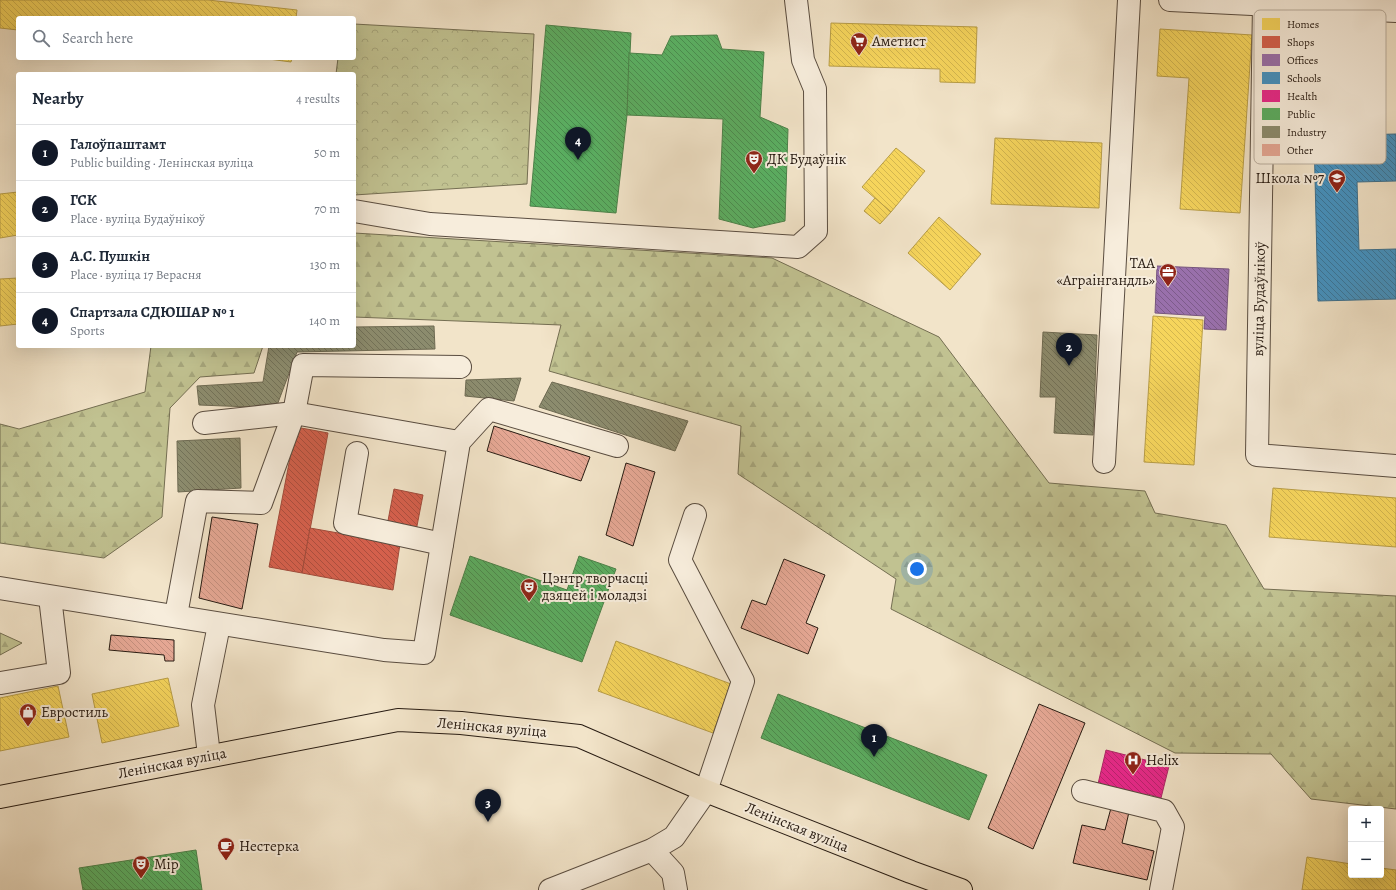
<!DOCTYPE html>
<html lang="en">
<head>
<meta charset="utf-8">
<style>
  :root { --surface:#fff; --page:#f2f2f3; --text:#1f2937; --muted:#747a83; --line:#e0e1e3; --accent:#111827 }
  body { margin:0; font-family:Alegreya,serif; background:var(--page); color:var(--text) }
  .controls { position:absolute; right:12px; bottom:12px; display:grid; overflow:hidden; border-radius:4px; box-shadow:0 4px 16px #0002 }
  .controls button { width:36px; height:36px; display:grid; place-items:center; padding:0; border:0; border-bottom:1px solid var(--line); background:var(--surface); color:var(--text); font:20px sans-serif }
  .you { position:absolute; left:917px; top:569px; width:14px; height:14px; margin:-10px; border:3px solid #fff; border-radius:50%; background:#1a73e8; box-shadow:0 0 0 6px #1a73e833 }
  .badge { display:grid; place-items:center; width:26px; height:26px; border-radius:50%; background:var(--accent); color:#fff; font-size:13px; font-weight:700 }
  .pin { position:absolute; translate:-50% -33px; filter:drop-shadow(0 1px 2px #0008) }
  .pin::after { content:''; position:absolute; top:21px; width:14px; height:12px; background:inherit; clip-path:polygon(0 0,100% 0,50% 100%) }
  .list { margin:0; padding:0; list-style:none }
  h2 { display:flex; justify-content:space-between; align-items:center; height:52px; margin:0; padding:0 16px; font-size:17px }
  h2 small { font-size:13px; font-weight:400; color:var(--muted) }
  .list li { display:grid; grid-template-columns:26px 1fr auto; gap:12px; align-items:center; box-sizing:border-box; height:56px; padding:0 16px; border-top:1px solid var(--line) }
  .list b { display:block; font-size:15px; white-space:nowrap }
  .list p { margin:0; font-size:13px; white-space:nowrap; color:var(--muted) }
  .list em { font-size:13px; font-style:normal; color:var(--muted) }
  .icon { flex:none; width:22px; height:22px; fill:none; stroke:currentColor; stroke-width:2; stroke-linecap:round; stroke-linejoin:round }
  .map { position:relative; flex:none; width:1396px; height:890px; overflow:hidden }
  .search { position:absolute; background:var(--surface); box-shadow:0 4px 16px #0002; left:16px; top:16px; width:340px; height:44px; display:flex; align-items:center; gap:10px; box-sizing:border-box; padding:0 14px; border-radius:4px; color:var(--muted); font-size:15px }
  .panel { position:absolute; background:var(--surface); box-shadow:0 4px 16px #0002; left:16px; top:72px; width:340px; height:276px; border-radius:4px }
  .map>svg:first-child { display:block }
  .forest { fill:url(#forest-firs); stroke:#746e52 }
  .park { fill:url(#park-crowns); stroke:#746e52 }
  .homes { fill:url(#homes-back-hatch); stroke:#b89d46 }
  .shops { fill:url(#shops-back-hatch); stroke:#a24b3b }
  .offices { fill:url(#offices-back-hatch); stroke:#77567d }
  .schools { fill:url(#schools-back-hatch); stroke:#3b6f8e }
  .health { fill:url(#health-back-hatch); stroke:#ad2566 }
  .public { fill:url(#public-back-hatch); stroke:#4b8249 }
  .industry { fill:url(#industry-back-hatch); stroke:#6e6a52 }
  .building { fill:url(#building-back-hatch); stroke:#271b12 }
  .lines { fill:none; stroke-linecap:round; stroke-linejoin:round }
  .minor-casing { stroke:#5a4d40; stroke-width:24 }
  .major-casing { stroke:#271b12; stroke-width:24 }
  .minor { stroke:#f7eddc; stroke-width:22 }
  .major { stroke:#f2e4c9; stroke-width:22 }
  .labels { text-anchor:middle; stroke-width:4; stroke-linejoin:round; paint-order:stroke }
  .poi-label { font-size:15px; fill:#271b12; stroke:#f7eddc; text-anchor:start }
  .street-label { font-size:15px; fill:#271b12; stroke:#f7eddc }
  .key { fill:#f7eddc; stroke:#b9ae9f; stroke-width:1 }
  .key-label { font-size:11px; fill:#271b12 }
</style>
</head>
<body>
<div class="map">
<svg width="1396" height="890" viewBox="0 0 1396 890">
  <defs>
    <pattern id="forest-firs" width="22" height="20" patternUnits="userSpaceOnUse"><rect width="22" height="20" fill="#c1c291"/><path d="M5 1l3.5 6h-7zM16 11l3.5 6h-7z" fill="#a6a67c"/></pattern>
    <pattern id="park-crowns" width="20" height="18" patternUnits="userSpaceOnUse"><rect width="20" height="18" fill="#c1c291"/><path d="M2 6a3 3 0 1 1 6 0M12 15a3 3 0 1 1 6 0" fill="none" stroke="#a6a67c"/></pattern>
    <pattern id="homes-back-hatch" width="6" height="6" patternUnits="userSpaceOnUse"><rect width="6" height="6" fill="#f6d55c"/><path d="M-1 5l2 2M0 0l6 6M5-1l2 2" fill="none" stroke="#d3b64f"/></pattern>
    <pattern id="shops-back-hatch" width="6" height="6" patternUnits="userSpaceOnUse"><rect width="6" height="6" fill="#d6604d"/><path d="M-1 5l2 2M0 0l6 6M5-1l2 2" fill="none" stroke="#ae4e3f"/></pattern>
    <pattern id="offices-back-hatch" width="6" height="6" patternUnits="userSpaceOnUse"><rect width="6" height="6" fill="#9970ab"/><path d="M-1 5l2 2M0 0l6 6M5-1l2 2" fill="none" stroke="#7d5b8a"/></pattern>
    <pattern id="schools-back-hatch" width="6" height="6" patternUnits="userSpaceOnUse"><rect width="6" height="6" fill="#4393c3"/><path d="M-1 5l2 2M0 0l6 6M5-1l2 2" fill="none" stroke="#38779d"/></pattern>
    <pattern id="health-back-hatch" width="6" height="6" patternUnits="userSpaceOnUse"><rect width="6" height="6" fill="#e7298a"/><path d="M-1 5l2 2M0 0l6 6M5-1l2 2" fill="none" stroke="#bb226f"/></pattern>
    <pattern id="public-back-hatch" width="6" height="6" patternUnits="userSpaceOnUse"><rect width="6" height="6" fill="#5aae61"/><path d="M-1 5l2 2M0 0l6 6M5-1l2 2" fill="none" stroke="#4a8d4f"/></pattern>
    <pattern id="industry-back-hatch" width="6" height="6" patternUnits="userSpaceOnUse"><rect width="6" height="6" fill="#8c8c6e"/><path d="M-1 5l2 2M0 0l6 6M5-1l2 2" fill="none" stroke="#727259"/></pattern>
    <pattern id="building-back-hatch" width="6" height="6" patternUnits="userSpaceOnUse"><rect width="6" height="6" fill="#e6a895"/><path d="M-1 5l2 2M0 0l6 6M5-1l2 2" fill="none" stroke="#c5907f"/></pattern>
  </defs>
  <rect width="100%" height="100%" fill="#f2e4c9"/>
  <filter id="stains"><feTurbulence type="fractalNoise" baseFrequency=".005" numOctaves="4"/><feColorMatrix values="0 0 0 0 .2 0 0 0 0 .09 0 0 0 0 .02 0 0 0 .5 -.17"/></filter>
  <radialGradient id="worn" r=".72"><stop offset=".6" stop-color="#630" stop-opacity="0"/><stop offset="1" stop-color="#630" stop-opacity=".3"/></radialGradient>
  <!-- forest -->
  <g class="forest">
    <polygon points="354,233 772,258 939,337 1049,483 1145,491 1155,513 1226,525 1264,589 1396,596 1396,809 1311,799 1271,754 1175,753 891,609 896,579 738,474 741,426 549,371 561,325 354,317"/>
    <polygon points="151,346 263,346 254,373 200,377 170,408 162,517 104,558 0,543 0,424 19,429 145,392"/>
    <polygon points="0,633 22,643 0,655"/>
  </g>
  <!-- park -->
  <polygon class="park" points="354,24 534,34 527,184 354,195 354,74 336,74 338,58 354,58"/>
  <!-- homes -->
  <g class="homes">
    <polygon points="0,0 208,0 297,10 296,18 18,18 18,30 0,28"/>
    <polygon points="831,23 977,27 975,83 940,82 940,69 829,66"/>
    <polygon points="1160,29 1252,35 1240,213 1180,209 1189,78 1157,76"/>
    <polygon points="261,58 292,58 291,62"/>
    <polygon points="995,138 1102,143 1099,208 991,204"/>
    <polygon points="896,148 925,171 891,212 862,187"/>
    <polygon points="18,192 18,235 0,238 0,194"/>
    <polygon points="875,198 891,212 880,224 864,211"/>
    <polygon points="939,217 981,254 950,290 908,253"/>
    <polygon points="18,278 18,324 0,326 0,279"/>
    <polygon points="1153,316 1203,320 1194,465 1144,462"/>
    <polygon points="1273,488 1396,498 1396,547 1269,537"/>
    <polygon points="616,641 731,684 713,733 598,691"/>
    <polygon points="168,678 179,726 102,743 92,694"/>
    <polygon points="58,686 69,737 0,751 0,698"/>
    <polygon points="1307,857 1351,864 1351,875 1381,875 1381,868 1396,870 1396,890 1302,890"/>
  </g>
  <!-- shops -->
  <g class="shops">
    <polygon points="296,427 328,433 302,573 269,567"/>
    <polygon points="394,489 423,495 416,531 387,526"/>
    <polygon points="310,528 400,544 393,590 302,573"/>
  </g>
  <!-- offices -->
  <polygon class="offices" points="1157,266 1229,269 1226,330 1204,329 1205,316 1155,313"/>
  <!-- schools -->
  <polygon class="schools" points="1396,134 1396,181 1357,182 1359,250 1396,249 1396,299 1318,301 1314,136"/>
  <!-- health -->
  <polygon class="health" points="1106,750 1169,766 1161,798 1148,794 1145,803 1098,784"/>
  <!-- public -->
  <g class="public">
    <polygon points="546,25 631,33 627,115 616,213 530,206"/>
    <polygon points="717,35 722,49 764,52 760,117 788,129 785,221 753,228 719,219 723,119 627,115 629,53 662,55 671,36"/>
    <polygon points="470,556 567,590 579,556 616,569 582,662 450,615"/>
    <polygon points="778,694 987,775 969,820 761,738"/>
    <polygon points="196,850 202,890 83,890 79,868"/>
  </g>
  <!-- industry -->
  <g class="industry">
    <polygon points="434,326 435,349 297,352 276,408 199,405 197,386 263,382 269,346 354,346 354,327"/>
    <polygon points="1043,332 1097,335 1093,435 1054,433 1056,397 1040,397"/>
    <polygon points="521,378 514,401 465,396 466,380"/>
    <polygon points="552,382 688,421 675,451 539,407"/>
    <polygon points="240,438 241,488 178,492 177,441"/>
  </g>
  <!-- building -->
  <g class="building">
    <polygon points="494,426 590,457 581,481 487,451"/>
    <polygon points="626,463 655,472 633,546 606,535"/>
    <polygon points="212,517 258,524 242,609 199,598"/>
    <polygon points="784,559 825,575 806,623 818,628 808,654 741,628 752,600 766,605"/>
    <polygon points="111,635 174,640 174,661 165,661 164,655 109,650"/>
    <polygon points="1039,704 1085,723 1033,849 988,828"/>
    <polygon points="1111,808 1129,812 1122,843 1154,851 1147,880 1073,863 1082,825 1105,830"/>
  </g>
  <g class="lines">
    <!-- minor casing -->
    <g class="minor-casing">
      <g id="minor">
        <polyline points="1170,0 1396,11"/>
        <polyline points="1264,4 1257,455 1396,466"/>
        <polyline points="354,211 430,224 798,247 816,231 815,89 803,60 796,0"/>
        <polyline points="204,423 294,413 459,442"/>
        <polyline points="357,453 345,523 442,544"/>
        <polyline points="1104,462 1129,0"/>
        <polyline points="0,588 384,650 424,653 459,442 489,409 617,446"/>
        <polyline points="176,615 197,501 261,503 294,413 303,365 460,367"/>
        <polyline points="1,683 59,673 50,597"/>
        <polyline points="209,755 203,705 219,625"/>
        <polyline points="1083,791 1164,811 1173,827 1161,890"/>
        <polyline points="652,850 673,873 676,890"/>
        <polyline points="550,890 652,850 674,837 706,791 743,681 680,560 695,515"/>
      </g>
    </g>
    <!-- major casing -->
    <g class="major-casing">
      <polyline id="major" points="0,797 398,720 461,723 579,736 706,791 911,872 961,890"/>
    </g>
    <!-- minor -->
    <use href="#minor" class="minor"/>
    <!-- major -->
    <use href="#major" class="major"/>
  </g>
  <!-- icons -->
  <defs>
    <g id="supermarket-pin" transform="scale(0.9)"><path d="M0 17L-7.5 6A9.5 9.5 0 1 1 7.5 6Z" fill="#8f2418" stroke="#f7eddc"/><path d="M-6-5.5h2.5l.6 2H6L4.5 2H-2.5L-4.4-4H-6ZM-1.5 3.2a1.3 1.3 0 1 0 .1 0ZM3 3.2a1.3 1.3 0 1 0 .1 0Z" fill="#fff"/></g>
    <g id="theatre-pin" transform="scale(0.9)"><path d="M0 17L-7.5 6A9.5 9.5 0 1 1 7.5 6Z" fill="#8f2418" stroke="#f7eddc"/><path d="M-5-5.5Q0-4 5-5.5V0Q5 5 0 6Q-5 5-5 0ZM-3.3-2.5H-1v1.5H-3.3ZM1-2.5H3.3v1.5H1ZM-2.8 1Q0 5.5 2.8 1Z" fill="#fff"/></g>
    <g id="school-pin" transform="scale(0.9)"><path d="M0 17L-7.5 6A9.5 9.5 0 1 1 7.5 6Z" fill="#8f2418" stroke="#f7eddc"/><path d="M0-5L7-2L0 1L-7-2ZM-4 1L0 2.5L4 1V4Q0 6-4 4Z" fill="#fff"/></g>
    <g id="office-pin" transform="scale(0.9)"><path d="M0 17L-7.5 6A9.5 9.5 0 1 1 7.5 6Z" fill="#8f2418" stroke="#f7eddc"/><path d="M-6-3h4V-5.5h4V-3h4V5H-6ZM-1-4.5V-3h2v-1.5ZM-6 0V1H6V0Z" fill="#fff"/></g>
    <g id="shop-pin" transform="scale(0.9)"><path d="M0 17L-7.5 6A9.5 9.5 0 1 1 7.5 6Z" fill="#8f2418" stroke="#f7eddc"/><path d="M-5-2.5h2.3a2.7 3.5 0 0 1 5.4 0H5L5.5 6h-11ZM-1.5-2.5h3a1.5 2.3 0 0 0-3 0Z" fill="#fff"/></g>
    <g id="hospital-pin" transform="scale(0.9)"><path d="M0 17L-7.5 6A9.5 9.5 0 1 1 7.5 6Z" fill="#8f2418" stroke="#f7eddc"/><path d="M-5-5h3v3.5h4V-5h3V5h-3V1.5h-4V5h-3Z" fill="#fff"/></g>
    <g id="cafe-pin" transform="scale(0.9)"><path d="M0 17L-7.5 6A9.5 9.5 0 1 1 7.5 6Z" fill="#8f2418" stroke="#f7eddc"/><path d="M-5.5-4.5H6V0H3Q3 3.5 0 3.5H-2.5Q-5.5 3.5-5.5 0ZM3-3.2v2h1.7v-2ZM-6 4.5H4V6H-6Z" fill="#fff"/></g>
  </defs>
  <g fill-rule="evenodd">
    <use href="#supermarket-pin" x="859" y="41"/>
    <use href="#theatre-pin" x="754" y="159"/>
    <use href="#school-pin" x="1337" y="178"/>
    <use href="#office-pin" x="1168" y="272"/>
    <use href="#theatre-pin" x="529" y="587"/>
    <use href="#shop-pin" x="28" y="712"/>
    <use href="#hospital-pin" x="1133" y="760"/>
    <use href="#cafe-pin" x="226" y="846"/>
    <use href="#theatre-pin" x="141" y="864"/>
  </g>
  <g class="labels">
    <!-- poi labels -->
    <g class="poi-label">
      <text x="872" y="46">Аметист</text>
      <text x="767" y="164">ДК Будаўнік</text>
      <text x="1324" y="183" text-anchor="end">Школа №7</text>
      <text x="1155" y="268" text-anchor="end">ТАА<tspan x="1155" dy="17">«Аграінгандль»</tspan></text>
      <text x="542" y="583">Цэнтр творчасці<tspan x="542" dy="17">дзяцей і моладзі</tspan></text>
      <text x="41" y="717">Евростиль</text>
      <text x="1146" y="765">Helix</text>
      <text x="239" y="851">Нестерка</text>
      <text x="154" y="869">Мір</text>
    </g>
    <!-- street labels -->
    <g class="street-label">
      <text transform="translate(1259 299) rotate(-89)" y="5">вуліца Будаўнікоў</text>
      <text transform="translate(492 727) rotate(5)" y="5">Ленінская вуліца</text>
      <text transform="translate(172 763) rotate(-11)" y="5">Ленінская вуліца</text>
      <text transform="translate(797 827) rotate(22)" y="5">Ленінская вуліца</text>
    </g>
  </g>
  <!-- legend -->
  <rect x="1254" y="10" width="132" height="154" rx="6" class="key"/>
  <rect x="1262" y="18" width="18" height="12" fill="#f6d55c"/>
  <rect x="1262" y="36" width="18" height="12" fill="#d6604d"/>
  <rect x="1262" y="54" width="18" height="12" fill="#9970ab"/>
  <rect x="1262" y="72" width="18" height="12" fill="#4393c3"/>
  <rect x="1262" y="90" width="18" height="12" fill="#e7298a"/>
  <rect x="1262" y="108" width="18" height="12" fill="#5aae61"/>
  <rect x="1262" y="126" width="18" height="12" fill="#8c8c6e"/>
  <rect x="1262" y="144" width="18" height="12" fill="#e6a895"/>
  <g class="key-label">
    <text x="1287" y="28">Homes</text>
    <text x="1287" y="46">Shops</text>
    <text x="1287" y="64">Offices</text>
    <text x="1287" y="82">Schools</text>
    <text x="1287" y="100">Health</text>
    <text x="1287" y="118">Public</text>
    <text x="1287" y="136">Industry</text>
    <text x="1287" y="154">Other</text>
  </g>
  <rect width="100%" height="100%" filter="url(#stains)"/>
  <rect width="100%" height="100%" fill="url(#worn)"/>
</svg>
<div class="controls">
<button>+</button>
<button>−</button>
</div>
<div class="you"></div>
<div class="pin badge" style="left:874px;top:757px">1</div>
<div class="pin badge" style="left:1069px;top:366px">2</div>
<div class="pin badge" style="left:488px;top:822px">3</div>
<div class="pin badge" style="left:578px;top:160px">4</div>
<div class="search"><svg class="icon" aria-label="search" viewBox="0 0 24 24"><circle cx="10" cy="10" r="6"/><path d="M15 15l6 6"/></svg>Search here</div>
<section class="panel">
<h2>Nearby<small>4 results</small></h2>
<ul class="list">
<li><span class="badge">1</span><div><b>Галоўпаштамт</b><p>Public building · Ленінская вуліца</p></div><em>50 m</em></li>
<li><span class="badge">2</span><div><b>ГСК</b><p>Place · вуліца Будаўнікоў</p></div><em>70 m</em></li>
<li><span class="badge">3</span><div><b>А.С. Пушкін</b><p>Place · вуліца 17 Верасня</p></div><em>130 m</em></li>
<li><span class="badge">4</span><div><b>Спартзала СДЮШАР № 1</b><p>Sports</p></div><em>140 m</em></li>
</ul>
</section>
</div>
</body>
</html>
